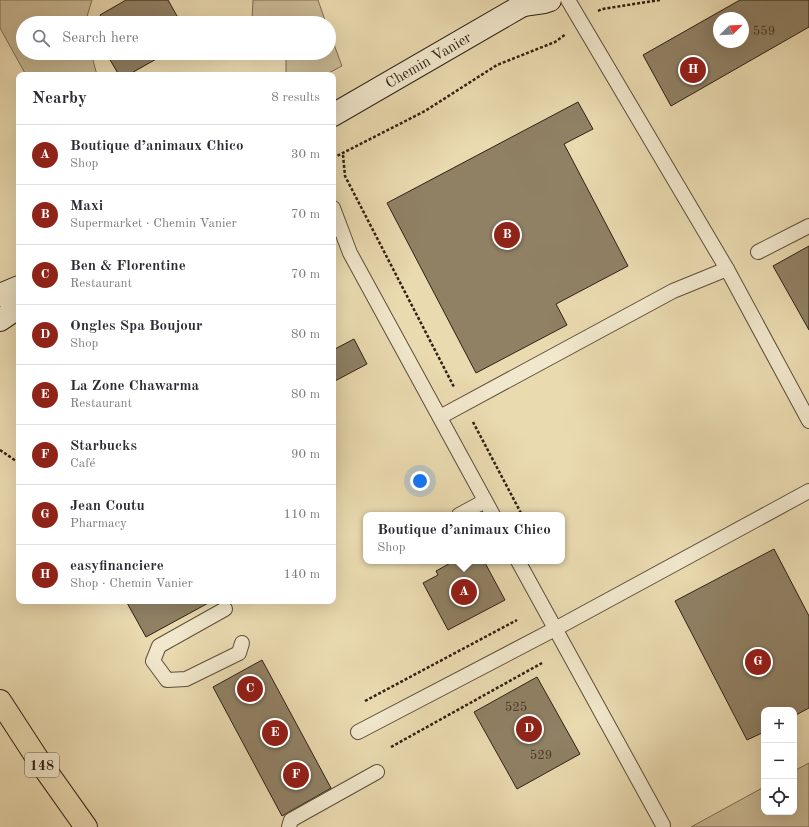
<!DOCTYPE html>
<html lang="en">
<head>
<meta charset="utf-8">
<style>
  :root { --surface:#fff; --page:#f7f7f7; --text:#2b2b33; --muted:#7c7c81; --line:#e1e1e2; --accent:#8f2418 }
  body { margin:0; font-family:"Old Standard TT",serif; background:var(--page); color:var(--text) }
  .controls { position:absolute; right:12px; bottom:12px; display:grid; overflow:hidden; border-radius:8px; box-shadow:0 4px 16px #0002 }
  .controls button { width:36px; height:36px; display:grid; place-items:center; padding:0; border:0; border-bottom:1px solid var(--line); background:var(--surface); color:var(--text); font:20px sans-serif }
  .compass { position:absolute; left:713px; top:12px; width:36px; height:36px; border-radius:50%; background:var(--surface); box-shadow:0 4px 16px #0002; rotate:66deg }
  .you { position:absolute; left:420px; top:481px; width:14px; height:14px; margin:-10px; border:3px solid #fff; border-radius:50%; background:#1a73e8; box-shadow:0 0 0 6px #1a73e833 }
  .badge { display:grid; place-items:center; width:26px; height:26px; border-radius:50%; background:var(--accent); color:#fff; font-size:13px; font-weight:700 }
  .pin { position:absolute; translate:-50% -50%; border:2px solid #fff; box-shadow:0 1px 4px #0006 }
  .popup { position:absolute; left:363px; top:512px; width:202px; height:52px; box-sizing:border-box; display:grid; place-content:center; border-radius:8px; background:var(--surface); filter:drop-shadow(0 1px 3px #0005); font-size:13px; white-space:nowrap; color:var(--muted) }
  .popup b { font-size:15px; color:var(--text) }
  .popup::after { content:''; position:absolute; left:50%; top:100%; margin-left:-8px; border:8px solid transparent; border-top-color:var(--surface) }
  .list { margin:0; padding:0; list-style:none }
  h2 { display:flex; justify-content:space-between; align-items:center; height:52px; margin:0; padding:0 16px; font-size:17px }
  h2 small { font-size:13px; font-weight:400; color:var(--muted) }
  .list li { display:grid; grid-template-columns:26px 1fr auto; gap:12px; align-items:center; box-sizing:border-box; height:60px; padding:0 16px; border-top:1px solid var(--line) }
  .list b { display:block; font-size:15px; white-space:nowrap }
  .list p { margin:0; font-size:13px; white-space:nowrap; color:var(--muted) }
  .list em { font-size:13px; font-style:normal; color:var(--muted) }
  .icon { flex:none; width:22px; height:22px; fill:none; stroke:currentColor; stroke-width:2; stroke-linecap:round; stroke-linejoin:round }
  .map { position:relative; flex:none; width:809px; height:827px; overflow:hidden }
  .search { position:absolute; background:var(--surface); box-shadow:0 4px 16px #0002; left:16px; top:16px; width:320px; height:44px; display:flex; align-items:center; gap:10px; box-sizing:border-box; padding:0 14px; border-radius:22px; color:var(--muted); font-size:15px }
  .panel { position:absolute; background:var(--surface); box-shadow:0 4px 16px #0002; left:16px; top:72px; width:320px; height:532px; border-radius:8px }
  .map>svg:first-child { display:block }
  .green { fill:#caba95; stroke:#7c6d54 }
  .building { fill:#908165; stroke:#2e2013; fill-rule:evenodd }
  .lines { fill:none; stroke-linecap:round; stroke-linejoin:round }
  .lane-casing { stroke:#5d4e3a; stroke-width:16 }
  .secondary-casing { stroke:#2e2013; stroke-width:24 }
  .highway-casing { stroke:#2e2013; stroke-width:24 }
  .path { stroke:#2e2013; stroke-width:2.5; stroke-dasharray:3 2; stroke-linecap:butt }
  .lane { stroke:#f1e7cc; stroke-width:14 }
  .secondary { stroke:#f1e7cc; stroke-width:22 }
  .highway { stroke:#eadab0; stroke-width:22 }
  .labels { text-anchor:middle; stroke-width:3; stroke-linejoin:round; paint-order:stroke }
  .number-label { font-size:13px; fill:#463828 }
  .shield { fill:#f1e7cc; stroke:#685c4a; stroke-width:1 }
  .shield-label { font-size:14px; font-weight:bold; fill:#2e2013 }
  .street-label { font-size:15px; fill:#2e2013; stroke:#f1e7cc }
</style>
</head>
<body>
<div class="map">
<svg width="809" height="827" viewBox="0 0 809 827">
  <rect width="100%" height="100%" fill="#eadab0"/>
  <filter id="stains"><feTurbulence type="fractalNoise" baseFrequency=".005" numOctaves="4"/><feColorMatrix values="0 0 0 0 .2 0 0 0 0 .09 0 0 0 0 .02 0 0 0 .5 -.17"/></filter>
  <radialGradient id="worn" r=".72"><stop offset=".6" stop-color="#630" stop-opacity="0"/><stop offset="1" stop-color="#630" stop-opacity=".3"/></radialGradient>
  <!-- green -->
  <g class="green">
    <polygon points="0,0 92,0 85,23 23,23 23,53 91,53 97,75 26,75 0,28"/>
    <polygon points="253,0 318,0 326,23 257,23 252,19"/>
    <polygon points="329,31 342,66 325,75 286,75 286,53 329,53"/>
    <polygon points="809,763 809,827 691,827 764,787 764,812 794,812 794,771"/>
  </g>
  <!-- building -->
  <g class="building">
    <polygon points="126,0 168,0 181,23 97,23 103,20 100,15"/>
    <path d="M740,0H809V27L671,106L643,55ZM719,18H743V42H719Z"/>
    <polygon points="106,53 155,53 158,58 128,75 119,75"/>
    <polygon points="578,102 593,129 564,144 628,266 556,304 567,325 476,373 387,203"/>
    <polygon points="809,246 809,330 773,266"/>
    <polygon points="354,339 367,364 333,382 333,350"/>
    <polygon points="774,549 809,616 809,708 794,716 794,710 764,710 764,732 747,740 675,601"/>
    <polygon points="454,561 484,561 505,600 448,630 423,583 438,575 436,571"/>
    <polygon points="126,601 212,601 146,637"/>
    <polygon points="262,660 331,788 282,816 213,687"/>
    <polygon points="537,677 580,754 517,789 474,712"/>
  </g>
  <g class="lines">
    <!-- lane casing -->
    <g class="lane-casing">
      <g id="lane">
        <polyline points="568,0 727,269 809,421"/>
        <polyline points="333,208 350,253 493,515"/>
        <polyline points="758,252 809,226"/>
        <polyline points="440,417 673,291 727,269"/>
        <polyline points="459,515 485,501"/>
        <polyline points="518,561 663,825"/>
        <polyline points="225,609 159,646 153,661 167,680 186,679 239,653 242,643"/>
        <polyline points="358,732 555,629 809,491"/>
        <polyline points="289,827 291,820 377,772"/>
      </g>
    </g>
    <!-- secondary casing -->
    <g class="secondary-casing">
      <g id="secondary">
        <polyline points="523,5 544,2 550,0"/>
        <path id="s1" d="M333,115L523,5L527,0"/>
        <polyline points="0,295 19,287"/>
        <polyline points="0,320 19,307"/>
      </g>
    </g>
    <!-- highway casing -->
    <g class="highway-casing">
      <polyline id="highway" points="0,701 37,758 86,827"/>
    </g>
    <!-- path -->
    <g class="path">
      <polyline points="598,11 602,9 660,0"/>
      <polyline points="343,155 345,176 454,387"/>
      <polyline points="333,158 425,111 497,65 555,42 566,34"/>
      <polyline points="473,422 522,515"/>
      <polyline points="0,450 19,463"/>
      <polyline points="365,701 517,620"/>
      <polyline points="391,747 542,663"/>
    </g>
    <!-- lane -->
    <use href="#lane" class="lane"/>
    <!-- secondary -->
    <use href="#secondary" class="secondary"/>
    <!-- highway -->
    <use href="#highway" class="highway"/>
  </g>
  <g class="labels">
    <!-- number labels -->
    <g class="number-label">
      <text x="764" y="35">559</text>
      <text x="516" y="711">525</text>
      <text x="541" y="759">529</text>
    </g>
    <!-- shield labels -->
    <rect class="shield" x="25" y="753" width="34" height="24" rx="3"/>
    <g class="shield-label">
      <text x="42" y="770">148</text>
    </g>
    <!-- street labels -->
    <g class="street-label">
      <text dy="5" stroke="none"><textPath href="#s1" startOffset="110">Chemin Vanier</textPath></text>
    </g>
  </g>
  <rect width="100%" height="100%" filter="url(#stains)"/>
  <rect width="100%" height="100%" fill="url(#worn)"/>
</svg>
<div class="controls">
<button>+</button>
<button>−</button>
<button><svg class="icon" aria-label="locate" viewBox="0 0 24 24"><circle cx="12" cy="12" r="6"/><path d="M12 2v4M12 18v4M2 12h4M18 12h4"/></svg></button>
</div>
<svg class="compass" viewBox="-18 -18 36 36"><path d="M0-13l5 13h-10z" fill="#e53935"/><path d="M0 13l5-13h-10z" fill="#7c7c81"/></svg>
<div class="you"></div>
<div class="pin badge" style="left:464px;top:592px">A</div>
<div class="popup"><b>Boutique d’animaux Chico</b>Shop</div>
<div class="pin badge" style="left:507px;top:235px">B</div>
<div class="pin badge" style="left:250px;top:689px">C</div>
<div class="pin badge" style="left:529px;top:729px">D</div>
<div class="pin badge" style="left:275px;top:733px">E</div>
<div class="pin badge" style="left:296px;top:775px">F</div>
<div class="pin badge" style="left:758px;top:662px">G</div>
<div class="pin badge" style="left:693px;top:70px">H</div>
<div class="search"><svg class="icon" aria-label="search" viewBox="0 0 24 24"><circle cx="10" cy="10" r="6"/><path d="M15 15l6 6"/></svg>Search here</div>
<section class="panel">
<h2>Nearby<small>8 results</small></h2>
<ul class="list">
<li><span class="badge">A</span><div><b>Boutique d’animaux Chico</b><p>Shop</p></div><em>30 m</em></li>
<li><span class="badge">B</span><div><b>Maxi</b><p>Supermarket · Chemin Vanier</p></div><em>70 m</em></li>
<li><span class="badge">C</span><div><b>Ben &amp; Florentine</b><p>Restaurant</p></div><em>70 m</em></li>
<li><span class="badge">D</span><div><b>Ongles Spa Boujour</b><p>Shop</p></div><em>80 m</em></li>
<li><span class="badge">E</span><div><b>La Zone Chawarma</b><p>Restaurant</p></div><em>80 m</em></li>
<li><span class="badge">F</span><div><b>Starbucks</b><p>Café</p></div><em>90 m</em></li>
<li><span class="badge">G</span><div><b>Jean Coutu</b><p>Pharmacy</p></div><em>110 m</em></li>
<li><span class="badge">H</span><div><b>easyfinanciere</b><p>Shop · Chemin Vanier</p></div><em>140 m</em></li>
</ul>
</section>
</div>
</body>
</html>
